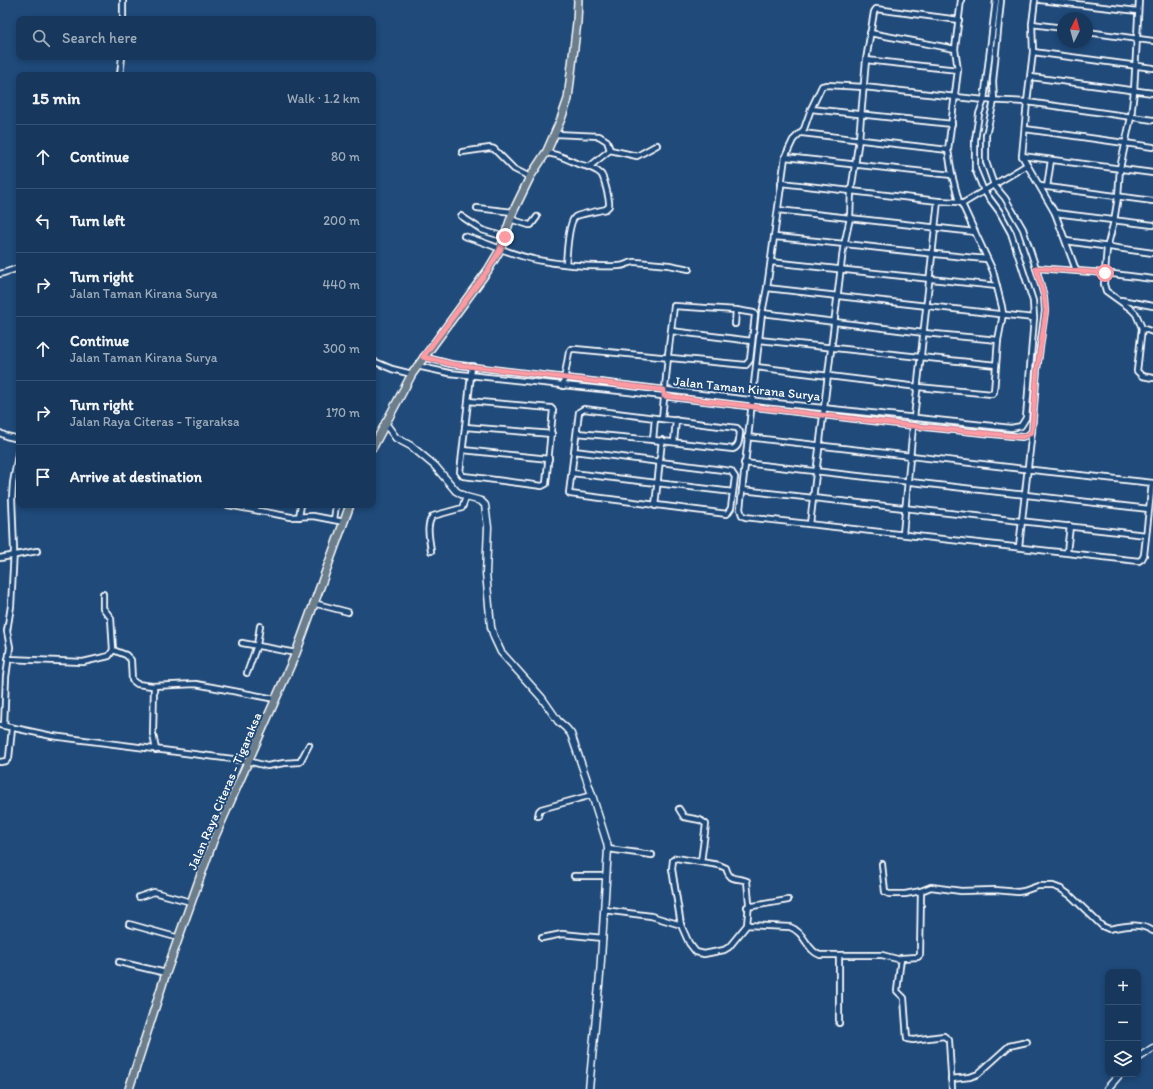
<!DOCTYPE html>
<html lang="en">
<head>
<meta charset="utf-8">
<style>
  :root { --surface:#17385c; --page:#244365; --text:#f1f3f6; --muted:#9eacbb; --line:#365272 }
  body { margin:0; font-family:Itim,sans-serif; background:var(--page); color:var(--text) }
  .controls { position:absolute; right:12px; bottom:12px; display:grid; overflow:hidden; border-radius:8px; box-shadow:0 2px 6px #0003 }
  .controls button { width:36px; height:36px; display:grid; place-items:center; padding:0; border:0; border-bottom:1px solid var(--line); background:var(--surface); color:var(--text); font:20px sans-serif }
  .compass { position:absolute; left:1057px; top:12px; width:36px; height:36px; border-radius:50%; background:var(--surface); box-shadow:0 2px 6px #0003; rotate:6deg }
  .stop { position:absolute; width:12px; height:12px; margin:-9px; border:3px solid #ff9aa2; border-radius:50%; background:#fff }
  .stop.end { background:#ff9aa2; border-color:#fff; box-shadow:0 1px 4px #0008 }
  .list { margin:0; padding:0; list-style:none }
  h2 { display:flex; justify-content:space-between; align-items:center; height:52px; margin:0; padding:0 16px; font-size:17px }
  h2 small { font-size:13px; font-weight:400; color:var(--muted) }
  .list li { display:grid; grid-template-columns:26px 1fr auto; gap:12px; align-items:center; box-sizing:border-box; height:64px; padding:0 16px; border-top:1px solid var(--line) }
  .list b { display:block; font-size:15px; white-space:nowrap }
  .list p { margin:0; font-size:13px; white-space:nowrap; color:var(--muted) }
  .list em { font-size:13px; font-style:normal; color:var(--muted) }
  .icon { flex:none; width:22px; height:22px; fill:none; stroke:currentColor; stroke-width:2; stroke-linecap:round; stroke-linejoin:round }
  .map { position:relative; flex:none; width:1153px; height:1089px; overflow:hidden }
  .search { position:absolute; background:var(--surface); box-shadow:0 2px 6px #0003; left:16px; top:16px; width:360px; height:44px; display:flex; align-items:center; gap:10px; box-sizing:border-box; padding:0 14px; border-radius:8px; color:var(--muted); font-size:15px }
  .panel { position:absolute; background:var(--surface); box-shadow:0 2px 6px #0003; left:16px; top:72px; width:360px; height:436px; border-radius:8px }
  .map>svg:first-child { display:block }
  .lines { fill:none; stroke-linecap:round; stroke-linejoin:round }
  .street-casing { stroke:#fff; stroke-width:8 }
  .secondary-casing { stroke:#fff; stroke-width:9 }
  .primary-casing { stroke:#fff; stroke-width:10 }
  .street { stroke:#1f4a7a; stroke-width:4.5 }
  .secondary { stroke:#1f4a7a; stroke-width:6 }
  .primary { stroke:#6c7d8b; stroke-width:7 }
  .route { stroke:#ff9aa2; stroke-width:5 }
  .labels { text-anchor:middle; stroke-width:4; stroke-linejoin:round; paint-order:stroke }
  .street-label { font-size:13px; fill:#fff; stroke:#1f4a7a }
</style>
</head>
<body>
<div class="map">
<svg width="1153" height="1089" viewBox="0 0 1153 1089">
  <rect width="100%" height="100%" fill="#1f4a7a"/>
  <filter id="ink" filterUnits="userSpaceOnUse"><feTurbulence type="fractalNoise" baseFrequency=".025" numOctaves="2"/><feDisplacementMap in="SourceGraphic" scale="8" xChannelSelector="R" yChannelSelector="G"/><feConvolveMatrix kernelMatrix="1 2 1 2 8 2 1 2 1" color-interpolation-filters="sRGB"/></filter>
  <g filter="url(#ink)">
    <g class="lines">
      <!-- street casing -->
      <g class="street-casing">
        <g id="street">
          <polyline points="1001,0 993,81 994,101 986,135 986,162 994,185 1005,198 1023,229 1036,268 1044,296 1045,311 1037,370 1032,431 1019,547"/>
          <polyline points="1035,0 1032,24 1033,52 1027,102 1022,156 1055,213 1076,270"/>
          <polyline points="1040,0 1138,11"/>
          <polyline points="1139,0 1134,91 1131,117 1120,168 1118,197 1114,221 1107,248 1104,284 1106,291 1131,309 1136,314 1142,328 1137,371 1142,376 1153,378"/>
          <polyline points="123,19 123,0"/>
          <polyline points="1032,24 1063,28"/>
          <polyline points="1087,32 1153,41"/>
          <polyline points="870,33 955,49"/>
          <polyline points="1033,52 1153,68"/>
          <polyline points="866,60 958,70"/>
          <polyline points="120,75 122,57"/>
          <polyline points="1031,77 1153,93"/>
          <polyline points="811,109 952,124"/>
          <polyline points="1025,129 1153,147"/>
          <polyline points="802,133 948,150"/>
          <polyline points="555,134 599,136 607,141 610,150 589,167"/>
          <polyline points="610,150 637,156 657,145"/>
          <polyline points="462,152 490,148 494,149 514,169 530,177"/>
          <path d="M546,153C559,154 566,159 578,164C586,166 595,168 601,174C604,177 610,201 609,206L606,209C600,211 578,214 575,217C568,223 567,254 566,264"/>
          <polyline points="1022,156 1153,173"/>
          <polyline points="785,157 952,175"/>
          <polyline points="781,183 938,201 959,202"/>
          <polyline points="1040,186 1153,201"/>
          <polyline points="1047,187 1051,160"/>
          <polyline points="962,204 1027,165"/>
          <polyline points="477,208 513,212"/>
          <polyline points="778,210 975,232"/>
          <polyline points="1055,213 1153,225"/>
          <polyline points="461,216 482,230 505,237"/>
          <polyline points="510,219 529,225 531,225 537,217"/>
          <path d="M464,236C489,243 511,255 537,260C563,265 592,267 619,266C626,266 630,261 636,262L669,265L689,269"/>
          <path d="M774,237C845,243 916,253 987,259"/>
          <polyline points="1066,241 1153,253"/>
          <polyline points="771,262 997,286"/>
          <polyline points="1036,268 1105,273 1153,279"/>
          <polyline points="0,274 19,268"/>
          <polyline points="767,288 1034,318"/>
          <polyline points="1121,300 1153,306"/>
          <polyline points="762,313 924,333 998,340"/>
          <polyline points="735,324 736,310"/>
          <polyline points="1142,328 1153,332"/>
          <polyline points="671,331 752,341"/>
          <polyline points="759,340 996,365"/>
          <polyline points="423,357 451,364 766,402 1011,428 1021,426 1026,418 1034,318 1033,301 1011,233 999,211 984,191 975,169 975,140 979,114 984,100 996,0"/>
          <polyline points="373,361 392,369 412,374"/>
          <polyline points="417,366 449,373 620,391 905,425 1022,437 1028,435 1032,431"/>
          <polyline points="756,367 918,387 992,394 994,392 998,340 1003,314 1002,307 993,271 962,204 959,202 952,175 948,150 958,70 955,49 961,0"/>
          <path d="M563,386L569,352L571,349H575L746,365L750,360L755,315L754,313L736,310L674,306L668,355V357L662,419L655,418L653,440L733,449C740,446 739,439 740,432L737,428L662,419"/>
          <polyline points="468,401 551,408 553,410 546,484 542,486 472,477 463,476 460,472 472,366"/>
          <polyline points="914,418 938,201"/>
          <polyline points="465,427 552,434"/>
          <polyline points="0,433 6,436 19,439"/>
          <polyline points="577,433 653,440"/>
          <polyline points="747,437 1024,469 1153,483"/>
          <polyline points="674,442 676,420"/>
          <polyline points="463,450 549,459"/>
          <polyline points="574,451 731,471 735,477 731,508 727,514 570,494 569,493 579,412 584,409 655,418"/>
          <polyline points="744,463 1149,509"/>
          <polyline points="572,473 733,492"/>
          <polyline points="1152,483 1144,555 1142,559 1139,561 745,517 742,515 740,509 762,313 767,288 785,157 793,140 804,129 811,109 822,86 827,85 864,87 984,100 1027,102 1153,120"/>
          <polyline points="742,490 1146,535"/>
          <polyline points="228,505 291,517 313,516 344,522"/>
          <polyline points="655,506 662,440"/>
          <polyline points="299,517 301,505"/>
          <polyline points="334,520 336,505"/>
          <polyline points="810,524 843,250 850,218 851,191 859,139 866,60 874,12 876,9 959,20"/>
          <polyline points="903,534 913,426"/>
          <path d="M431,551C430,540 425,525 433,516L462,508L466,497"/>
          <polyline points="1067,552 1070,526"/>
          <polyline points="0,558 37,551"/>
          <polyline points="103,594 103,608 111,618 113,650"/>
          <polyline points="313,603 348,612"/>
          <polyline points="242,643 296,653"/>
          <polyline points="8,659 83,662 109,656 113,650 126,655 131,660 132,680 137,684 152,686 196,684 275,699"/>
          <polyline points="247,673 257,645 260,626"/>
          <polyline points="154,686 153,734 156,750"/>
          <polyline points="0,725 52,736 248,761 267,766 284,763 300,762 309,745"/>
          <polyline points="4,726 6,677 10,647 7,631 11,606 14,550 12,499 13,483 19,449"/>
          <polyline points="0,762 6,761 9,758 12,728"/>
          <polyline points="679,809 684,817 700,820 706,824 701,862"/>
          <polyline points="538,816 539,811 541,809 592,795"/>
          <polyline points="608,849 652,855"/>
          <path d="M882,864L885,892L889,894H905L921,891L931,887L961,891L995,890L1018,892L1024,891L1038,886H1053L1061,889L1071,896L1102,926L1109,929C1125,926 1139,922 1153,931"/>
          <polyline points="574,876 606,876"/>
          <polyline points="921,891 920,955 918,957 901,958 897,991 904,998 907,1039 913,1040 944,1036 949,1040 952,1089"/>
          <polyline points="139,897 154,892 191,902"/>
          <polyline points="747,907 788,900"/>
          <polyline points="604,910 651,916 681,925"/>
          <polyline points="129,924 179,938"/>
          <path d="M747,925L729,947L724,950L704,954L696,952L689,943L681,925L672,869L673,860L676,858L719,865L726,868C730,882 736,877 747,881L749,903L747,925L790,927C805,932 807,951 820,955H882L901,960"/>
          <polyline points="542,938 562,934 603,938"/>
          <polyline points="839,956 839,1023"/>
          <polyline points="119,962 166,973"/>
          <polyline points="951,1079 970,1077 978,1074 1009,1046 1027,1042"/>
        </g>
      </g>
      <!-- secondary casing -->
      <g class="secondary-casing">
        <g id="secondary">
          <polyline points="385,423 396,438 411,446 435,466 456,491 466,497 481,501 485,505 488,527 486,573 491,627 494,637 501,652 542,698 558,721 566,728 571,734 592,795 607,843 608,849 600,975 589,1089"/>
          <polyline points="1138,1058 1153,1048"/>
          <polyline points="1107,1089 1120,1074"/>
        </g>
      </g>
      <!-- primary casing -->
      <g class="primary-casing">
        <g id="primary">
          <polyline points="373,447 412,374 488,270 500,250 513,212 530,177 547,151 561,119 568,99 577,22 578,0"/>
          <polyline points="129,1089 166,973 213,841 296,653 350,505"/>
        </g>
      </g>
      <!-- street -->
      <use href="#street" class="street"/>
      <!-- secondary -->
      <use href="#secondary" class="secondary"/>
      <!-- primary -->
      <use href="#primary" class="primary"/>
    </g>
  </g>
  <g class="lines" filter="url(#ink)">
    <!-- route -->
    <polyline class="route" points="505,237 500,250 488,270 423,357 451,364 664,390 664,396 905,425 1022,437 1028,435 1032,431 1037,370 1046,311 1044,296 1036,268 1105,273"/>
  </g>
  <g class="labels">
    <!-- street labels -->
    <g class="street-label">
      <text transform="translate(747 388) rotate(6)" y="5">Jalan Taman Kirana Surya</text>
      <text transform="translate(224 791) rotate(-67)" y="5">Jalan Raya Citeras - Tigaraksa</text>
    </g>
  </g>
</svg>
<div class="controls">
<button>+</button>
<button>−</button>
<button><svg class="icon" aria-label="layers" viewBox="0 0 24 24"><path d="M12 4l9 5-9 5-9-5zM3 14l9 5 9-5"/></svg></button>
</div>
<svg class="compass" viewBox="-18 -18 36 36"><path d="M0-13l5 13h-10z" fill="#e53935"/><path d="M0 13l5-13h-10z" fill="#9eacbb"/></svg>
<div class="stop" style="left:1105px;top:273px"></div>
<div class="stop end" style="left:505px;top:237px"></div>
<div class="search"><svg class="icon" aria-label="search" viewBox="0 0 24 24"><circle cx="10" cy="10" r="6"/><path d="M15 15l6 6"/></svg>Search here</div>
<section class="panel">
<h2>15 min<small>Walk · 1.2 km</small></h2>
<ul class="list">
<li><svg class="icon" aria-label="ahead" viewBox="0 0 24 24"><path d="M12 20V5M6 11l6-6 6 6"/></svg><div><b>Continue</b></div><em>80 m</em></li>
<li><svg class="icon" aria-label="left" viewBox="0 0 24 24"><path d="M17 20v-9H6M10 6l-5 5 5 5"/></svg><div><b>Turn left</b></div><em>200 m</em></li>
<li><svg class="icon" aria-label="right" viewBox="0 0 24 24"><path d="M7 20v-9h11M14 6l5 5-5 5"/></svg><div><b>Turn right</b><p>Jalan Taman Kirana Surya</p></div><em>440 m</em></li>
<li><svg class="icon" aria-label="ahead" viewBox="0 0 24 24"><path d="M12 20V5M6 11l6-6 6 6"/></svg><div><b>Continue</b><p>Jalan Taman Kirana Surya</p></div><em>300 m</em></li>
<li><svg class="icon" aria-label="right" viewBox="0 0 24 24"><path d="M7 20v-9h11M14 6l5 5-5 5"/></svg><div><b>Turn right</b><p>Jalan Raya Citeras - Tigaraksa</p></div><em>170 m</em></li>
<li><svg class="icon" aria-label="arrive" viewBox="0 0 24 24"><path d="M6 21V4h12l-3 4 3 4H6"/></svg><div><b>Arrive at destination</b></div></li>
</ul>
</section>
</div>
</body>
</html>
